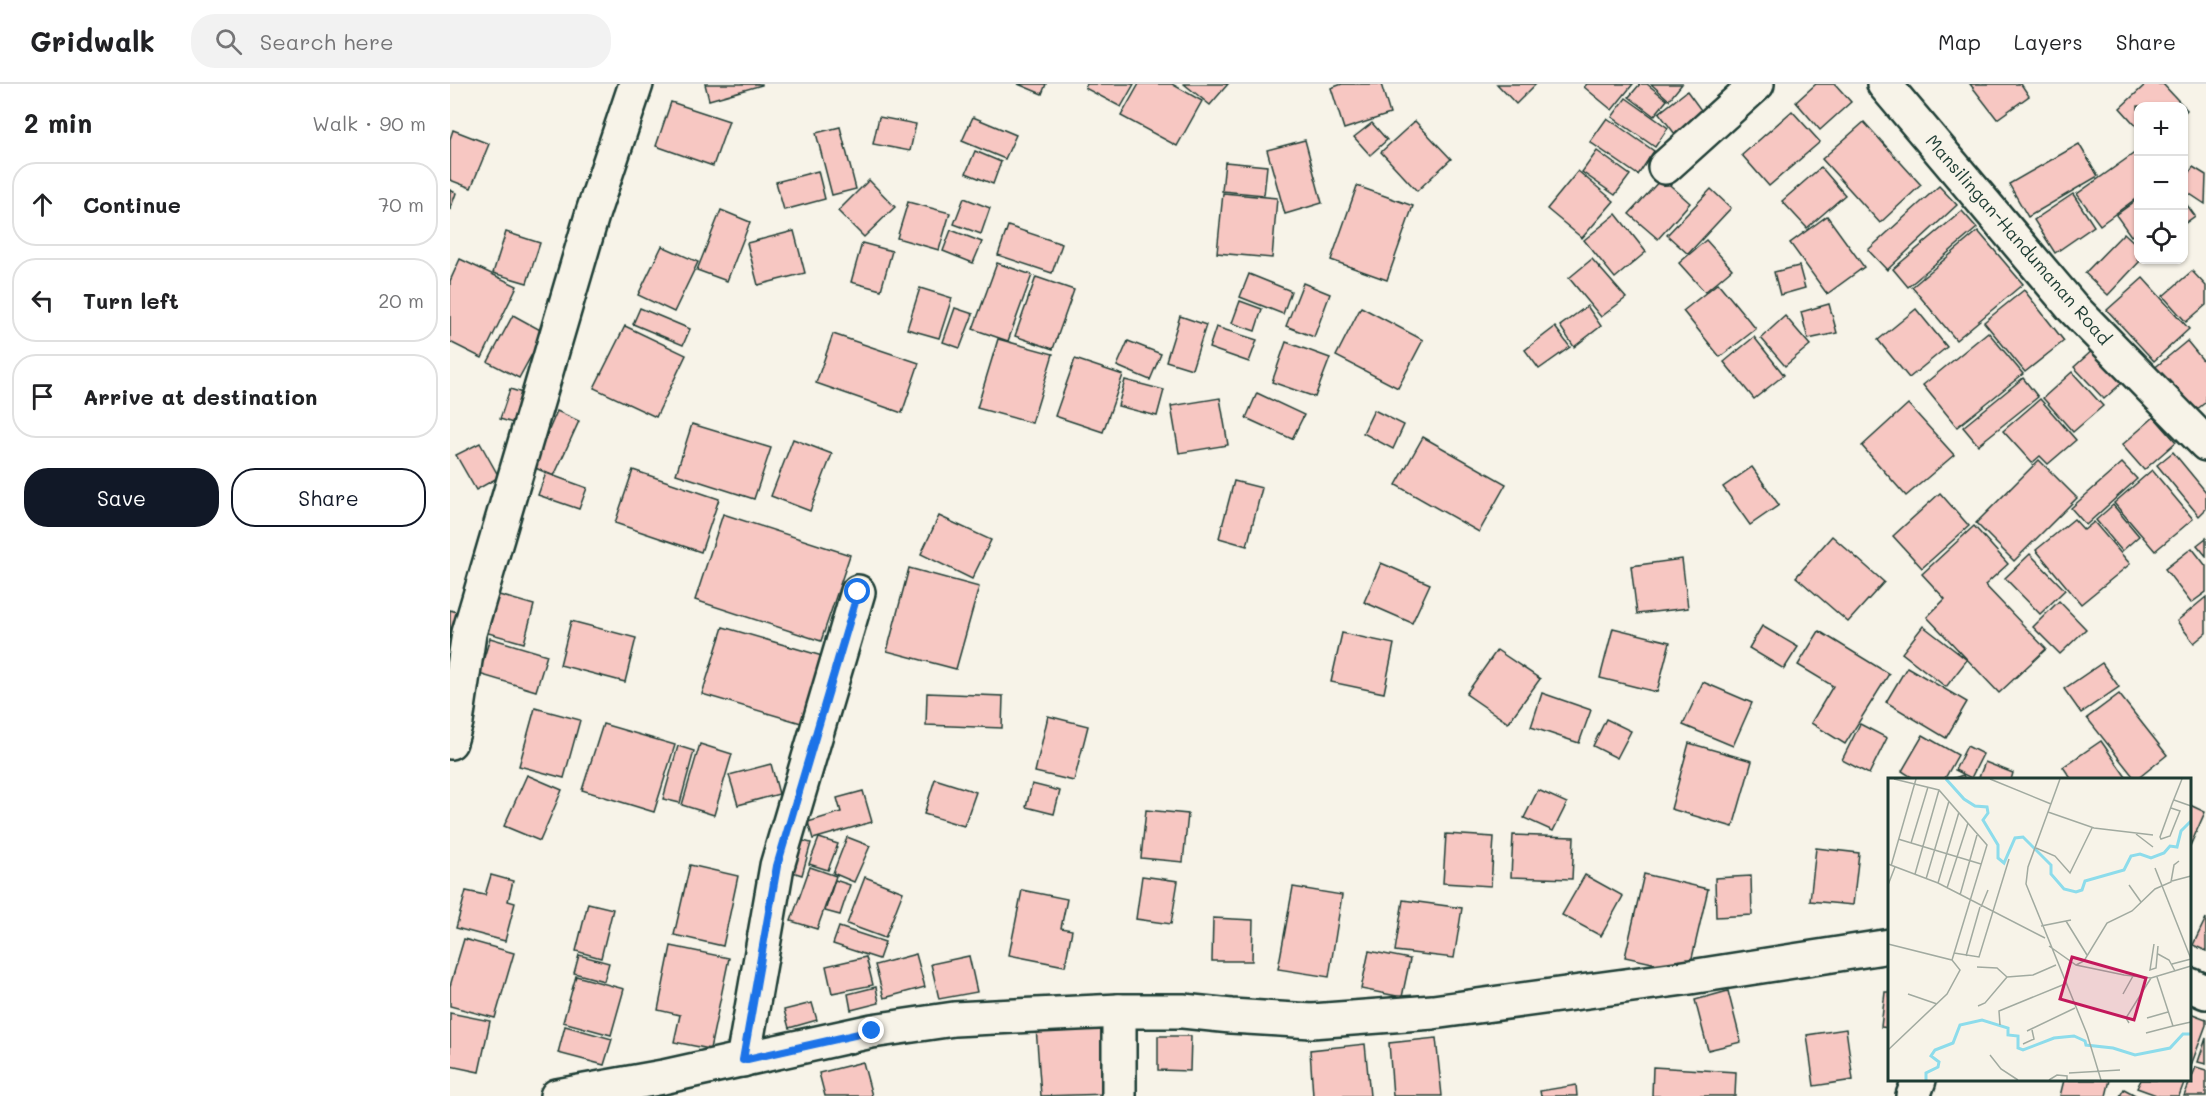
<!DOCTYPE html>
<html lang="en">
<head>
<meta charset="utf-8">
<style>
  :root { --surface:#fff; --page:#f2f2f2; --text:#202124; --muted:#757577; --line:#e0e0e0; --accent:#111827 }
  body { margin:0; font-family:Mali,sans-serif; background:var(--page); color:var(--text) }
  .controls { position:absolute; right:18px; top:18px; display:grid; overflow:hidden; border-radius:12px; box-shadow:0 2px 4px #0004 }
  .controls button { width:54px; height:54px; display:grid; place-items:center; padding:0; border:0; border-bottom:2px solid var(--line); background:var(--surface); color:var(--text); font:30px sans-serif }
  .stop { position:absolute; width:18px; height:18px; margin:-14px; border:4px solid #1a73e8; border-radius:50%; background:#fff }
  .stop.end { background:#1a73e8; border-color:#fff; box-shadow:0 2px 6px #0008 }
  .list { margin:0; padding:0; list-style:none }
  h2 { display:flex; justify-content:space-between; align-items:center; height:78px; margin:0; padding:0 24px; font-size:26px }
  h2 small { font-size:20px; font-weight:400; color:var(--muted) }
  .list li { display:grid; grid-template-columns:39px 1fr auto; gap:18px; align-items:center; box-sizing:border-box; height:84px; margin:0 12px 12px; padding:0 12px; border:2px solid var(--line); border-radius:24px }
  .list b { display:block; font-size:22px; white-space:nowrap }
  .list em { font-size:20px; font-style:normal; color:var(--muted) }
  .actions { display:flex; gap:12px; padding:18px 24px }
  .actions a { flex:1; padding:14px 0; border:2px solid var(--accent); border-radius:24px; text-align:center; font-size:21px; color:var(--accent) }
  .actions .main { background:var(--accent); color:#fff }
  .icon { flex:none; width:33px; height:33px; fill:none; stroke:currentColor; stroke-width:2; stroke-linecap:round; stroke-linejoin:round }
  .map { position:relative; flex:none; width:1756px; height:1012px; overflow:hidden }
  header { display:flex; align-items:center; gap:36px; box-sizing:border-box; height:84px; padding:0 30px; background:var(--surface); border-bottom:2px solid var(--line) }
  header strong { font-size:28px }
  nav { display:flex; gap:33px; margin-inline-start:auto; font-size:21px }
  .search { width:420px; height:54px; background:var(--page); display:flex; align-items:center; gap:15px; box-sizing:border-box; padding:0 21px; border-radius:24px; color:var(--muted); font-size:22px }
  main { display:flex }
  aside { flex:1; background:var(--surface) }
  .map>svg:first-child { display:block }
  .building { fill:#f7c7c2; stroke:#1f3d34; stroke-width:1.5 }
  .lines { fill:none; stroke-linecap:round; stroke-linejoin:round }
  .minor-casing { stroke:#1f3d34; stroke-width:38 }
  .minor { stroke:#f7f3e8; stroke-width:33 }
  .route { stroke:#1a73e8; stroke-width:8 }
  .labels { text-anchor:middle; stroke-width:5; stroke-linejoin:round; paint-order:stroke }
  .street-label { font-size:18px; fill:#1f3d34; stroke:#f7f3e8 }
  .inset-river { fill:none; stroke:#8ddceb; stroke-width:3 }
  .inset-road { fill:none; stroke:#a1aaa0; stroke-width:1.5 }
  .view { fill:#c2185b; fill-opacity:0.15; stroke:#c2185b; stroke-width:3 }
  .inset-edge { fill:none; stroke:#1f3d34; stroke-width:3 }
</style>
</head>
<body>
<header>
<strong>Gridwalk</strong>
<div class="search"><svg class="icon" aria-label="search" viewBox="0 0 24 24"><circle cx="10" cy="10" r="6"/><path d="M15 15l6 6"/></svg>Search here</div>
<nav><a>Map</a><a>Layers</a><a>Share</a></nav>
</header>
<main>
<aside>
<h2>2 min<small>Walk · 90 m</small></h2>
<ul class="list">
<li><svg class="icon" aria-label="ahead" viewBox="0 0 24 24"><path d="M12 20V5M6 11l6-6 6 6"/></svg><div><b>Continue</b></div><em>70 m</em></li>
<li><svg class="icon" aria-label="left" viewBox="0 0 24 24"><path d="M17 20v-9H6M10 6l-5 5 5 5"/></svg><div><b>Turn left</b></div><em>20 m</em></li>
<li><svg class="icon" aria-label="arrive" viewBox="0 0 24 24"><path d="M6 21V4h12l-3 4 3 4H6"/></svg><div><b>Arrive at destination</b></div></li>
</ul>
<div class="actions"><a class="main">Save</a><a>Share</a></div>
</aside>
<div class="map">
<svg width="1756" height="1012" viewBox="0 0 1756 1012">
  <rect width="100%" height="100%" fill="#f7f3e8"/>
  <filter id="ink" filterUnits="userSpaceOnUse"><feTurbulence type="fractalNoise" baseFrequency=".0167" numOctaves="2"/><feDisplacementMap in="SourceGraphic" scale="12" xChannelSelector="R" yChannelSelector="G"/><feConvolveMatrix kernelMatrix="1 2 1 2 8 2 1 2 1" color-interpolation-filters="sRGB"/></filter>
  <g filter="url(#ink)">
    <!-- building -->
    <g class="building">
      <polygon points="255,0 312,0 312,1 259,16"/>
      <polygon points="568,0 596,0 592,10"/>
      <polygon points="637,0 684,0 671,23 635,4"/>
      <polygon points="689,0 722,0 752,17 727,62 671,32"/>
      <polygon points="734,0 778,0 760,21"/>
      <polygon points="892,0 931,0 940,30 894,45 881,4"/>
      <polygon points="1047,0 1086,0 1066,20"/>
      <polygon points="1137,0 1183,0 1162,26 1134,3"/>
      <polygon points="1190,0 1197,0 1217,16 1204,32 1179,13"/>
      <polygon points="1201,0 1232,0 1219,16"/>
      <polygon points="1366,0 1385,0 1401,18 1370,46 1346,18"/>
      <polygon points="1520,0 1571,0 1579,12 1547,35"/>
      <polygon points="1696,0 1713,0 1737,26 1734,29 1734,22 1688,22 1688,44 1670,24"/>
      <polygon points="1237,7 1259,37 1231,58 1209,29"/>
      <polygon points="1176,14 1218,44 1205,63 1162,33"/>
      <polygon points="221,18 279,37 263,82 206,62"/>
      <polygon points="1342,27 1370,58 1319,102 1292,71"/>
      <polygon points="429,33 466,40 460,67 423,60"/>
      <polygon points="523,33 566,51 555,75 512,57"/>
      <polygon points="1157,34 1204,67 1188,91 1140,58"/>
      <polygon points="965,37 1001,75 967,107 931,68"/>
      <polygon points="1414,38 1471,101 1430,139 1372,75"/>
      <polygon points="922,39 937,56 920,71 904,53"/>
      <polygon points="390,43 406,105 382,111 366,49"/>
      <polygon points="3,46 39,60 21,104 0,96 0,55"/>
      <polygon points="855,56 872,119 835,130 817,66"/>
      <polygon points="1629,60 1648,92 1578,133 1559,100"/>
      <polygon points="525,67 551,78 543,100 516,89"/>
      <polygon points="1147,67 1180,91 1165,111 1132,88"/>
      <polygon points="1686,68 1688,71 1688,113 1650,141 1627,110"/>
      <polygon points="775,78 817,82 814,111 772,107"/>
      <polygon points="1371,83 1395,111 1357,144 1332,117"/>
      <polygon points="1743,83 1756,91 1755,120 1734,106 1734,99"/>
      <polygon points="368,87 375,115 334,126 326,98"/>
      <polygon points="1128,87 1164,117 1132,154 1097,125"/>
      <polygon points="1212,94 1240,119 1208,155 1179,130"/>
      <polygon points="419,96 445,123 414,153 388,127"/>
      <polygon points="907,102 963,122 937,196 881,176"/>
      <polygon points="1489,102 1507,121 1437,186 1418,166"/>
      <polygon points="1261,105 1281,124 1238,170 1217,151"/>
      <polygon points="0,106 6,109 0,126"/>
      <polygon points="773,109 827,114 822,174 767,169"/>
      <polygon points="1623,110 1644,142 1605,169 1584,136"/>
      <polygon points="514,114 540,124 531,150 504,140"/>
      <polygon points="1688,115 1688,147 1681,152 1666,131"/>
      <polygon points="1734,117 1745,132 1734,140"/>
      <polygon points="458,118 500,129 489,166 447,154"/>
      <polygon points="271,126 300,138 277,197 247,186"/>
      <polygon points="1512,127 1527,144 1458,203 1443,185"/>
      <polygon points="1166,130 1196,168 1165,194 1134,156"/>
      <polygon points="1377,132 1414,183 1377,210 1340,159"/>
      <polygon points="558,142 612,160 602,189 548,171"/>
      <polygon points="501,146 532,158 523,179 493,167"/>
      <polygon points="344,147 355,189 308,201 297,159"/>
      <polygon points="1528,147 1573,200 1506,256 1462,203"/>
      <polygon points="56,148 90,159 77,199 43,189"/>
      <polygon points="1674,149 1686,160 1688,158 1688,176 1691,176 1658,211 1635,189"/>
      <polygon points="1256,156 1282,185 1255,208 1229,179"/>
      <polygon points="412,159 442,167 431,206 401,198"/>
      <polygon points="212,162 248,178 224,228 188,211"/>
      <polygon points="10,175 67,202 32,274 0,258 0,197"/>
      <polygon points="1142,175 1176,214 1151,233 1119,194"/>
      <polygon points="547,179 582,191 558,257 523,245"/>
      <polygon points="1349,182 1355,204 1330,211 1324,188"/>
      <polygon points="1742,187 1756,202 1756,221 1736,238 1713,212"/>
      <polygon points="799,190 841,207 833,230 790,213"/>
      <polygon points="586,193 624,206 603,265 565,252"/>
      <polygon points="1693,194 1739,245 1704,277 1657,226"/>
      <polygon points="853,199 880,210 864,253 836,242"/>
      <polygon points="1268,199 1306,245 1270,273 1233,227"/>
      <polygon points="470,204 502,214 489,254 457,245"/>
      <polygon points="1574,206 1614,257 1575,288 1534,238"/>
      <polygon points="790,217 812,225 805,247 782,239"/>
      <polygon points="1379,220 1387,249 1358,255 1351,228"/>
      <polygon points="1137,222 1151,242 1124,263 1110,242"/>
      <polygon points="911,223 973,256 948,304 886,272"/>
      <polygon points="190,224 240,245 233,261 183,240"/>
      <polygon points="505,224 523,230 510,264 493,258"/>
      <polygon points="1466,225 1497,263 1459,294 1428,256"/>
      <polygon points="63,231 94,248 69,294 38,278"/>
      <polygon points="730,232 756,241 742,285 716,277"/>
      <polygon points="1335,232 1360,261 1335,282 1311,254"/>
      <polygon points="175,242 236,271 206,333 144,304"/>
      <polygon points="766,243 807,256 799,278 759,264"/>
      <polygon points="1105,243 1120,263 1089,285 1075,266"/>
      <polygon points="1538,248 1573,290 1507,343 1473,301"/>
      <polygon points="383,250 469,279 452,329 366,299"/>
      <polygon points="1304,253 1334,291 1304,315 1274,278"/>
      <polygon points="548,255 603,270 582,339 527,324"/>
      <polygon points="678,257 711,270 700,296 667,282"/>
      <polygon points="1737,257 1756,280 1756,318 1740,331 1702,286"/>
      <polygon points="836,258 880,274 865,313 822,298"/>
      <polygon points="1645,264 1675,296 1654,315 1624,283"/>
      <polygon points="625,275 673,291 653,348 605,332"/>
      <polygon points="1622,288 1653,322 1623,348 1593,314"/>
      <polygon points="1573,294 1588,313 1528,361 1513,343"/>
      <polygon points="675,296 714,306 707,332 668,322"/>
      <polygon points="60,305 85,313 76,343 50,335"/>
      <polygon points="807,309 854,331 842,355 796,334"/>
      <polygon points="770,314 778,361 729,369 721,322"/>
      <polygon points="1590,315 1626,356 1598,380 1590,372 1582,379 1553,347"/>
      <polygon points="1458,320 1504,371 1456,412 1412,362"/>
      <polygon points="924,326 954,341 943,365 913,349"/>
      <polygon points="107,327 129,337 104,392 83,383"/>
      <polygon points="1704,333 1726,358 1694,386 1672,361"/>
      <polygon points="242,340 321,364 304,415 226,390"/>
      <polygon points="973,353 1056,400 1029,448 946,401"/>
      <polygon points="343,355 382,370 360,427 321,412"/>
      <polygon points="30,359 49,393 26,406 6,371"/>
      <polygon points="1723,368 1756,408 1756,425 1749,432 1707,381"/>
      <polygon points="1589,376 1627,414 1564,477 1526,439"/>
      <polygon points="1672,379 1687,395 1636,441 1621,424"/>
      <polygon points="1302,383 1329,421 1300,441 1273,403"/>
      <polygon points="183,386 269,415 251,468 165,439"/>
      <polygon points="1702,386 1743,435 1705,467 1664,419"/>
      <polygon points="96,389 137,404 129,425 88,411"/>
      <polygon points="784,397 812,404 797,462 769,454"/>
      <polygon points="1490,409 1519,442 1472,484 1443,452"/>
      <polygon points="1663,421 1689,452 1672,467 1646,436"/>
      <polygon points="273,430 400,471 371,557 245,516"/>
      <polygon points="489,432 541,456 522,495 471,470"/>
      <polygon points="1624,435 1634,446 1644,438 1680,480 1631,520 1586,466"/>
      <polygon points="1524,442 1558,480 1535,501 1596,565 1549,609 1477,533 1495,515 1472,490"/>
      <polygon points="1382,452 1434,498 1398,538 1346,493"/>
      <polygon points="1756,454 1756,472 1747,461"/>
      <polygon points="1742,464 1756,482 1756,508 1741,519 1715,485"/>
      <polygon points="1580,470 1615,506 1590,530 1555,494"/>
      <polygon points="1232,475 1238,524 1187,530 1181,482"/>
      <polygon points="931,479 980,500 962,539 914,518"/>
      <polygon points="459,484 529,503 506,585 437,567"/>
      <polygon points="35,507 84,521 74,559 24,545"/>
      <polygon points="1756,513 1756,549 1744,559 1727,537"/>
      <polygon points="1609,517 1636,545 1610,570 1583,543"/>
      <polygon points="0,526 17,531 0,586"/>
      <polygon points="121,537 186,554 175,598 110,581"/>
      <polygon points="1312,542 1348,563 1334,585 1299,564"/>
      <polygon points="1473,542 1517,576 1496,603 1452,569"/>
      <polygon points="273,543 379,574 358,641 252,610"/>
      <polygon points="1163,544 1220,558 1207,608 1150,594"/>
      <polygon points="1369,547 1439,590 1395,660 1361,639 1383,602 1348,581"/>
      <polygon points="892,549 944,560 934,609 881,598"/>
      <polygon points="40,554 97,571 86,607 29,590"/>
      <polygon points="1047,566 1090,595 1058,639 1016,610"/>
      <polygon points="1652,579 1669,603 1631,629 1614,605"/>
      <polygon points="1457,583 1517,618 1496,654 1436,618"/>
      <polygon points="1253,598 1302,619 1283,662 1233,641"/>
      <polygon points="477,609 553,612 552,644 476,641"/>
      <polygon points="1092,609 1141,626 1129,659 1081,643"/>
      <polygon points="1669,610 1717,671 1686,696 1637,634"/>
      <polygon points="85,624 130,636 114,694 69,682"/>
      <polygon points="598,632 638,642 624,697 585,688"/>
      <polygon points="1156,635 1181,647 1167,674 1143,662"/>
      <polygon points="153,640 225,661 204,728 132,706"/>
      <polygon points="1410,640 1437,654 1419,690 1392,676"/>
      <polygon points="1473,651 1508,671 1494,696 1466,696 1452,687"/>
      <polygon points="1651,657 1678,696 1622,696 1613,683"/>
      <polygon points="1239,659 1302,677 1283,743 1221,725"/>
      <polygon points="250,660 282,670 264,731 232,721"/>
      <polygon points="228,662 244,667 230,719 213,715"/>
      <polygon points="1517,662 1533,670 1521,694 1505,686"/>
      <polygon points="1535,678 1563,689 1561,696 1528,696"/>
      <polygon points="321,680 329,710 288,721 279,691"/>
      <polygon points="77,691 112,706 90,757 54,742"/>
      <polygon points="1513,691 1515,696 1499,696"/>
      <polygon points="485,695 526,708 514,742 474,730"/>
      <polygon points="582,700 610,707 604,730 576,723"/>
      <polygon points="1088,706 1117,719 1103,747 1074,734"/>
      <polygon points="413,707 422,738 363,755 358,738 391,728 387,714"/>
      <polygon points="1740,721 1755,728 1740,762"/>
      <polygon points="696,726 738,730 733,778 691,774"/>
      <polygon points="996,750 1044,753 1041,802 993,799"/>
      <polygon points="1063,751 1124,753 1122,795 1061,793"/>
      <polygon points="397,753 420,762 404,798 383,789"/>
      <polygon points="342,754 361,759 352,791 333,785"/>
      <polygon points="369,754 388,760 378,786 359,780"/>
      <polygon points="1366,764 1409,769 1403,821 1360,817"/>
      <polygon points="240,781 288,792 273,862 224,851"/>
      <polygon points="360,783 386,792 367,845 341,837"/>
      <polygon points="1194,790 1258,805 1239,887 1175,873"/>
      <polygon points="41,791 63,797 58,817 65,819 55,857 6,844 16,807 35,811"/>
      <polygon points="1135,791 1173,812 1151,852 1112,831"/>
      <polygon points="692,792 728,797 721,840 686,835"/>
      <polygon points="1301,792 1302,831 1266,833 1265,794"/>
      <polygon points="415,793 453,808 435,854 397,840"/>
      <polygon points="385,796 400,801 390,831 375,827"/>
      <polygon points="843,803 892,811 879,893 828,885"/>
      <polygon points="572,806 617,815 611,844 622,846 615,882 559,871"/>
      <polygon points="953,816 1012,824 1004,874 945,867"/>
      <polygon points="138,819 163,825 151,874 126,867"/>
      <polygon points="763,834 803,836 802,877 762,877"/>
      <polygon points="1756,834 1756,867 1743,861"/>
      <polygon points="389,843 435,858 429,875 383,860"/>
      <polygon points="14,855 64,869 45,934 0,922 0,902"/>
      <polygon points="221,862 279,874 260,965 224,958 230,931 208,926"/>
      <polygon points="919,867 960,875 952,913 911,905"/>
      <polygon points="466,870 475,903 434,914 425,881"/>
      <polygon points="129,871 159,879 154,897 124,889"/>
      <polygon points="519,872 527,908 489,915 481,880"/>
      <polygon points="416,873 423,901 382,909 376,882"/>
      <polygon points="126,892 174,905 161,951 113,938"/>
      <polygon points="426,903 429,919 401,926 398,910"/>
      <polygon points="1278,907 1291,958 1258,966 1245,916"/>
      <polygon points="1435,908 1440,908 1440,944 1431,943"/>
      <polygon points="362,919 367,936 339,944 334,926"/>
      <polygon points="0,929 40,937 29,988 0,982"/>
      <polygon points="1740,929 1756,935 1756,941 1740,984"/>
      <polygon points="654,936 660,1010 591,1012 586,943"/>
      <polygon points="115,942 162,955 154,981 108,969"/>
      <polygon points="1396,945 1403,996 1364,1002 1357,951"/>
      <polygon points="708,952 741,952 740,987 708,986"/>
      <polygon points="986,954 992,1012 943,1012 939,959"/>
      <polygon points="1756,954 1756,980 1748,978"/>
      <polygon points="915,960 920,1012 863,1012 860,966"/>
      <polygon points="413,978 422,1012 375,1012 369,989"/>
      <polygon points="1203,983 1286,988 1285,1012 1202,1012"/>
      <polygon points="1746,983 1756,986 1756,1012 1734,1012"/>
      <polygon points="1614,996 1660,996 1656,1012 1610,1012"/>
      <polygon points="1691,996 1735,996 1729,1012 1709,1012 1687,1004"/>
      <polygon points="1126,1001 1127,1012 1091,1012 1090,1007"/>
      <polygon points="1674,1005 1687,1012 1670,1012"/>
    </g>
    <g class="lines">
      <!-- minor casing -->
      <g class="minor-casing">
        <g id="minor">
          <polyline points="1434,0 1622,223 1756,360"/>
          <polyline points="1215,83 1307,0"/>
          <polyline points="0,658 6,638 19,549 143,128 186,0"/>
          <polyline points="1740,901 1756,908"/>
          <polyline points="293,976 327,782 408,508"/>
          <polyline points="107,1012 213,993 422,947 504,935 669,927 733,927 781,932 862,937 983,928 1234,894 1440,862"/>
          <polyline points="669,1012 669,927"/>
          <polyline points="1463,1012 1469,996"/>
        </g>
      </g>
      <!-- minor -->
      <use href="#minor" class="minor"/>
    </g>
  </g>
  <g class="lines" filter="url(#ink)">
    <!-- route -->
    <polyline class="route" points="408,508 327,782 293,976 422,947"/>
  </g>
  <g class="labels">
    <!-- street labels -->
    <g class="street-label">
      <text transform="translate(1568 156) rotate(49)" y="6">Mansilingan-Handumanan Road</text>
    </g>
  </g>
  <!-- overview -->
  <g transform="translate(1438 694)">
    <rect width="303" height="303" fill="#f7f3e8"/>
    <path class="inset-river" d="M58,1L76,21L87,28L99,29L100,35L95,42L110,67V80L116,85L127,60L135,59L163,87V96L176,111L188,114L194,112L197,103L236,92L243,78L252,76L263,80L276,75L282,68L289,69L293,53L303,43M38,302V295L50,289L51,284L43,278L47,272L65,265L72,247L94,242L120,250V257L130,258V270L135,272L166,260L186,258L197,263L198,267L225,270L247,277L282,270L295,256H303"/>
    <path class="inset-road" d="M102,1L163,26M172,1L140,89L138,106L199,256L213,302M286,22L303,28M283,30L292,33L282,58L273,61L272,59L284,26L294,1M160,34L206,50L265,57M248,56L265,69M10,61L93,86M23,65L40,9M148,70L167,78L182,95L204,50M0,86L50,105L157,160M3,88L28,1M267,90L303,181M27,96L51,12M38,101L61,23M284,103L303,98M50,105L71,34M0,107L7,89M241,107L253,124M59,110L80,45M72,117L89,57M93,129L100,112M178,143L199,177M153,148L183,142M0,166L64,182L99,67L51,12L6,1M266,166L262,192L268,190L270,168M161,168L188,187L236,197L263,200L303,188M66,175L91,179L121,81M270,176L281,182L287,193M78,178L92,129M284,186L303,181M188,187L196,183L219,145L244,133L267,111L283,104L286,87L291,83M89,189L109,190L119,199L97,225L90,228M119,199L145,197L168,187M20,216L49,226M235,216L245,198M259,240L280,234M241,245L238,240L263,200M112,247L111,233L177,206M285,248L303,244M139,253L187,230M258,255L285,248L269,199M135,266L146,261L144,252M0,272L59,216L72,192L64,182M102,277L113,291L130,302M181,295L232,292M161,302L169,297L179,298V302"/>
    <path class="view" d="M184,179L258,200L246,242L172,221Z"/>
    <rect width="303" height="303" class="inset-edge"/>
  </g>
</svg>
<div class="controls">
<button>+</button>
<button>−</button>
<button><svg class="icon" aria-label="locate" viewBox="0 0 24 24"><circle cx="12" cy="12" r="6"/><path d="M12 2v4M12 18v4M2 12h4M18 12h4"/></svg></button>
</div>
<div class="stop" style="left:408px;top:508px"></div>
<div class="stop end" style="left:422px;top:947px"></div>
</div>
</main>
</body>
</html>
